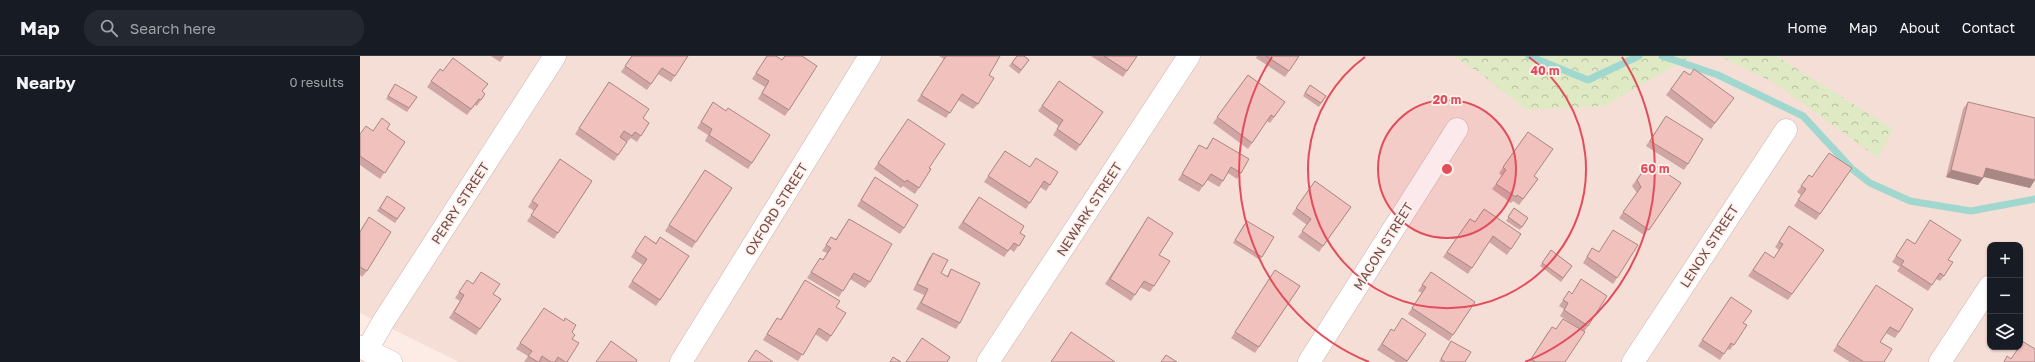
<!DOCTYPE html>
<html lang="en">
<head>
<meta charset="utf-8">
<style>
  :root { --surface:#171b24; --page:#242831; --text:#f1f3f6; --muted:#9ea1a6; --line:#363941 }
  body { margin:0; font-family:"Golos Text",sans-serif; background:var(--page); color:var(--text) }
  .controls { position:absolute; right:12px; bottom:12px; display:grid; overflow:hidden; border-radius:8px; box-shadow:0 1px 3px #0004 }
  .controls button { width:36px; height:36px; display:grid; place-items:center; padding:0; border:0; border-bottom:1px solid var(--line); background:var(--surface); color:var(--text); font:20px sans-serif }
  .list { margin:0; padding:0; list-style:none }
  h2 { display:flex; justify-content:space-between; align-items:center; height:52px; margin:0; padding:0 16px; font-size:17px }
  h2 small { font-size:13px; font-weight:400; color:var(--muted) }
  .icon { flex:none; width:22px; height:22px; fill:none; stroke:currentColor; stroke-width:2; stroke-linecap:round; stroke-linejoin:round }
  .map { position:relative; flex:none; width:1675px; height:306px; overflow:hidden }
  header { display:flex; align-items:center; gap:24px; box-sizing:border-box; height:56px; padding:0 20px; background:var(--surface); border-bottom:1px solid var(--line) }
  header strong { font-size:19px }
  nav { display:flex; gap:22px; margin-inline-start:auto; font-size:14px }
  .search { width:280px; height:36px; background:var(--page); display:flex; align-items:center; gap:10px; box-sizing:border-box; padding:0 14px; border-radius:16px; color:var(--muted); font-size:15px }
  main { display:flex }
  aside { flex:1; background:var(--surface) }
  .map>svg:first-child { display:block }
  .residential { fill:#f5ded6; fill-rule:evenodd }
  .forest { fill:url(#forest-crowns) }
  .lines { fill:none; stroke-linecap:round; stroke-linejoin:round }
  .stream { stroke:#a0d7ce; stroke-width:7 }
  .street-casing { stroke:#cfb3ae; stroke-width:23 }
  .secondary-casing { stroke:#d5b2ae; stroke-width:23 }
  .street { stroke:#fff; stroke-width:22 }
  .secondary { stroke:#fff; stroke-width:22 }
  .wall { fill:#cfa6a3 }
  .shaded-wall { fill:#a98784 }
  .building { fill:#f1c1bd; stroke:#a98784 }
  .ring { fill:none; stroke:#e34c5a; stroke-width:2 }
  .labels { text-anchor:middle; stroke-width:3.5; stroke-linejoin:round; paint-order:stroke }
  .street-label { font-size:13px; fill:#744c4b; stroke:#fff1eb }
  .centre { fill:#e34c5a; stroke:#fff1eb; stroke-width:2 }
  .ring-label { font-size:12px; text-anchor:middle; font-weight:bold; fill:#e34c5a; stroke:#fff1eb; stroke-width:3.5; stroke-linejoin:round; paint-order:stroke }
</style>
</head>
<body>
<header>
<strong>Map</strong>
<div class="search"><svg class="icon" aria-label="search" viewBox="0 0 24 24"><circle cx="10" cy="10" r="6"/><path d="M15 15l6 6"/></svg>Search here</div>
<nav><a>Home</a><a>Map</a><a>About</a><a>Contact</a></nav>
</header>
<main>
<aside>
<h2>Nearby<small>0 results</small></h2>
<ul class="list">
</ul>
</aside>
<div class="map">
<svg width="1675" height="306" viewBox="0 0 1675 306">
  <defs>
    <pattern id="forest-crowns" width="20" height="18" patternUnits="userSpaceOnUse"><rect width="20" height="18" fill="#dfe9c4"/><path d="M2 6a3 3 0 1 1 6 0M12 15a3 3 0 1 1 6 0" fill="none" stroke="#b9bfa1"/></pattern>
  </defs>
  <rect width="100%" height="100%" fill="#fcece5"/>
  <!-- residential -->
  <path class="residential" d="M0,0H1675V306H99L0,257ZM1630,189H1660V291H1630Z"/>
  <!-- forest -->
  <g class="forest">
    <polygon points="1093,0 1332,0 1244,50 1166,54 1120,17"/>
    <polygon points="1359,0 1417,0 1533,73 1518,102 1413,26"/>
  </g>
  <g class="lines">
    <!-- stream -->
    <g class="stream">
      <polyline points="1169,0 1228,24 1279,0"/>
      <polyline points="1302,0 1358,19 1443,60 1492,113 1510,127 1550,145 1611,155 1675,143"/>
    </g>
    <!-- street casing -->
    <g class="street-casing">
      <g id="street">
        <polyline points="7,294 23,266 195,0"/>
        <polyline points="321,306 510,0"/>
        <polyline points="628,306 829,0"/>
        <polyline points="949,306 1097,73"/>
        <polyline points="1273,306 1426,74"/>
        <polyline points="1580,306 1630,230"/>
      </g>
    </g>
    <!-- secondary casing -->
    <g class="secondary-casing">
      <polyline id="secondary" points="0,291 31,306"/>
    </g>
    <!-- street -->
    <use href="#street" class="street"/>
    <!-- secondary -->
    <use href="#secondary" class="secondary"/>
  </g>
  <!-- wall -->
  <g class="wall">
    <polygon points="131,0 144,0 140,6"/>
    <polygon points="272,0 328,0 311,26 298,18 287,34 261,16"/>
    <polygon points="407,0 422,4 429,54 425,60 398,43 405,31 392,23"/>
    <polygon points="579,0 640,0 629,19 618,48 613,53 598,44 586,62 557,45 584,3"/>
    <polygon points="657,0 669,4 659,18 649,10"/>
    <polygon points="731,0 777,0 763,21"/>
    <polygon points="897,0 939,0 925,21 896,2"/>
    <polygon points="80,13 122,36 125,38 117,50 115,49 107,59 67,31"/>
    <polygon points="1324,15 1330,19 1374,42 1351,73 1306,39"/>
    <polygon points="888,19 925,46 910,67 907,65 888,93 853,67"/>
    <polygon points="699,25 743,56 716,95 693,79 699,70 678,55"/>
    <polygon points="249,26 283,62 289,67 277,86 271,82 267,86 260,81 267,86 254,105 215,78"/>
    <polygon points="950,29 966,40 959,51 943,40"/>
    <polygon points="33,31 57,41 47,56 26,43"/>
    <polygon points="353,46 392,107 388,113 345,85 348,79 337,72"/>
    <polygon points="1608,46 1670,132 1624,121 1618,129 1586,121 1603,53"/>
    <polygon points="1306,60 1328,108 1324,114 1286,90"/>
    <polygon points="548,63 569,112 571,113 555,138 543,130 541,132 514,113"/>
    <polygon points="27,73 45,86 20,123 0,109 0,78 13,75"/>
    <polygon points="1168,76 1174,120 1178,123 1159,149 1153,145 1151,147 1132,133 1142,120 1139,117"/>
    <polygon points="853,82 881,117 877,123 868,117 859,131 847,124 839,136 818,124 839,89 846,93"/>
    <polygon points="645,95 670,111 698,116 686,135 680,131 666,153 624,126"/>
    <polygon points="200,103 232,125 194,183 167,165 174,155 168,151"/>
    <polygon points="1287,109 1321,127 1284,179 1259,162 1277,137 1272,130"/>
    <polygon points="1492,112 1456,164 1434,150 1441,139 1437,136 1449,119 1452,121"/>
    <polygon points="345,114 372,132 332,192 305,175"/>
    <polygon points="515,121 544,172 540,178 497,150"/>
    <polygon points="955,125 991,151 959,196 938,181 947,169 932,158"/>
    <polygon points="27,140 45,152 35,167 17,155"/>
    <polygon points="619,141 660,177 665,180 654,196 650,193 644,201 598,172"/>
    <polygon points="1154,152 1168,162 1160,174 1146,165"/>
    <polygon points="9,161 7,215 2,221 0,219 0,175"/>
    <polygon points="788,161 799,199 794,230 790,236 780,231 771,245 745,228"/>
    <polygon points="489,163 510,226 505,232 490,223 479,241 447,222 460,202 462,204 467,197 462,195 471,181 476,183"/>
    <polygon points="1110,163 1114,166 1161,178 1147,199 1129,186 1108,218 1083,201"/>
    <polygon points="884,168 914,181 900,204 873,187"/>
    <polygon points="1429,170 1464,194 1428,244 1388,220 1405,196 1414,202 1419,194 1415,191"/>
    <polygon points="285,180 296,187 300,181 329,200 296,250 268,231 283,209 271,201"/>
    <polygon points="1547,183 1555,188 1588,204 1584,220 1580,225 1576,223 1568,235 1537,215 1540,211 1532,206"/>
    <polygon points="1232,192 1257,222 1253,228 1223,207"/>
    <polygon points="1191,194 1212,210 1201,226 1180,210"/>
    <polygon points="573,197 581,217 587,220 591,213 600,267 596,273 556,253 564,239 553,234 569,202"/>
    <polygon points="1071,216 1115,246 1089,285 1048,258 1062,237 1058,235"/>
    <polygon points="911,220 940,230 895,297 871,282"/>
    <polygon points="445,224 476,251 471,280 467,286 455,278 438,305 403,284 417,262 420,264"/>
    <polygon points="113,228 133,238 141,243 116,279 89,262 100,245 95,242 103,230"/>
    <polygon points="1209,235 1212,238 1247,240 1224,276 1200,260 1204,253 1199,250"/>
    <polygon points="1512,235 1539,276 1535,282 1526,277 1520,286 1524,306 1490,306 1473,295"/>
    <polygon points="1371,241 1383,267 1387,269 1370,294 1367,293 1360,304 1338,290"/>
    <polygon points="184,252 212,276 212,283 207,306 164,306 168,300 156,293"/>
    <polygon points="1031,273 1033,275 1066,278 1047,306 1036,306 1017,294"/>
    <polygon points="1188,276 1205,306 1169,306"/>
    <polygon points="1091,285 1105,306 1079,306"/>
  </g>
  <!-- shaded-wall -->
  <g class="shaded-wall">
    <polygon points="1626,112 1675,124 1670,132 1620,120"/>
    <polygon points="1591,114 1623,122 1618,129 1586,121"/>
  </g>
  <!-- building -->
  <g class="building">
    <polygon points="272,0 328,0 315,20 302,12 291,28 265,10"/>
    <polygon points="407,0 416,0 422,4 425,0 442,0 457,10 429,54 402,37 409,25 396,17"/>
    <polygon points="586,0 640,0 629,19 634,22 618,48 602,38 590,57 561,39"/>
    <polygon points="657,0 664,0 669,4 661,14 652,7"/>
    <polygon points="744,0 777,0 767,15"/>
    <polygon points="906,0 939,0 929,15"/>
    <polygon points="93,2 128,28 122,35 125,38 121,44 119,43 111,53 71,25 80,13 83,15"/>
    <polygon points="1334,13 1374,42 1355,67 1311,33 1324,15 1330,19"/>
    <polygon points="888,19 925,46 914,61 911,59 892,87 857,61"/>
    <polygon points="699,25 743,56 720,89 697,73 703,64 682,50"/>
    <polygon points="249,26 289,53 283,62 289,67 281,80 275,76 272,80 264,75 260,81 267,86 258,99 219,72"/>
    <polygon points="35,28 57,41 49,52 28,40"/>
    <polygon points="950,29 966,40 961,47 945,37"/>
    <polygon points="353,46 366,55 368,52 410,79 392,107 349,79 352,73 341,66"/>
    <polygon points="1608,46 1675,62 1675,124 1626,112 1623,122 1591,114"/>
    <polygon points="1306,60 1343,83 1328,108 1290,85"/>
    <polygon points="22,62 30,68 27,73 45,86 25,117 0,100 0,78 6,70 13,75"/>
    <polygon points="548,63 585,88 569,112 571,113 559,132 547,124 545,126 518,107"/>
    <polygon points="1168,76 1193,93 1174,120 1178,123 1163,143 1157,139 1156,141 1136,128 1146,114 1143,111"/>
    <polygon points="853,82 889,103 881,117 871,111 863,125 851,118 843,130 822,118 839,89 847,93"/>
    <polygon points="645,95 670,111 676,102 698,116 690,129 684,125 670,147 628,120"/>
    <polygon points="1469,97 1492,112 1460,158 1438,144 1446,133 1441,130 1449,119 1452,121"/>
    <polygon points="200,103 232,125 198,177 171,159 178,149 172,145"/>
    <polygon points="1293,108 1321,127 1289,174 1263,156 1281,131 1277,124 1287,109"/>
    <polygon points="345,114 372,132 336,186 309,169"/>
    <polygon points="515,121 558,149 544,172 501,144"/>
    <polygon points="955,125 991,151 963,190 942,175 951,163 936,152"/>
    <polygon points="27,140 45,152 37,163 20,152"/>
    <polygon points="619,141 664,170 660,177 665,180 659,190 654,187 648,195 603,166"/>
    <polygon points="1154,152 1168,162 1162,171 1148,161"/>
    <polygon points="1124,153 1161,178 1151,193 1133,180 1112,212 1087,196 1110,163 1115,166"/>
    <polygon points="9,161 31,176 7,215 0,211 0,176"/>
    <polygon points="788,161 813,177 799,199 810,205 794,230 784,225 775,239 750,223"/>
    <polygon points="489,163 532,188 510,226 494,217 483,235 451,216 460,202 463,204 471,192 466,189 471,181 476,184"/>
    <polygon points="1570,164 1601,184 1588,204 1593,206 1584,220 1580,217 1572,229 1541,209 1544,205 1536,200 1547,183 1555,188"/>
    <polygon points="887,165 914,181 902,201 875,184"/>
    <polygon points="1429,170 1464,194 1432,238 1393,214 1405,196 1414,202 1423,188 1419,186"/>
    <polygon points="1253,174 1278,189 1257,222 1227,201 1232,192 1239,196"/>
    <polygon points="285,180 296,188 300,181 329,200 300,244 272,225 287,203 275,195"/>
    <polygon points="1191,194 1212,210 1203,222 1182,207"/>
    <polygon points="573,197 588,204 581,217 588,221 591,213 620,227 600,267 561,247 568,233 557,228"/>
    <polygon points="915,214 940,230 899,291 875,276"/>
    <polygon points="121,216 140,228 133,238 141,243 120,273 94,256 104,239 99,236 107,224 113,228"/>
    <polygon points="1071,216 1115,246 1093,279 1052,252 1066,231 1062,229"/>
    <polygon points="1221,223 1247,240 1228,270 1204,254 1208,247 1203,244 1209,235 1212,238"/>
    <polygon points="445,224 480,245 476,251 486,257 471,280 459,272 443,299 407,278 417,262 421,264"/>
    <polygon points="1516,229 1553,253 1539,276 1530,271 1520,286 1532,293 1524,306 1504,306 1477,289"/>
    <polygon points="1371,241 1392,255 1383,267 1387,269 1374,289 1371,287 1364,298 1342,284"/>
    <polygon points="184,252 204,265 205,262 216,269 212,276 215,279 212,283 219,287 207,306 205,306 198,301 195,306 191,306 182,300 179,306 178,306 168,300 172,295 160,287"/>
    <polygon points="1042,262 1066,278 1047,305 1022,288 1031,273 1034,275"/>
    <polygon points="1203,263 1225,276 1205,306 1176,306 1171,303 1192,271 1196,273"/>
    <polygon points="711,276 755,306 691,306"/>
    <polygon points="562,282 590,301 587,306 546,306"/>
    <polygon points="251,285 277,304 276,306 236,306"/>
    <polygon points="1091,285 1111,296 1105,306 1085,306 1081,303"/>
    <polygon points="1662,285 1675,293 1675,306 1644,306 1647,300 1651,303 1659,291 1660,291 1660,289"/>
    <polygon points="396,294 413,306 388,306"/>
    <polygon points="806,299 817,306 801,306"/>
    <polygon points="533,301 541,306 530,306"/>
  </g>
  <!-- distance rings -->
  <circle cx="1087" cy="113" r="69" fill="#e34c5a" fill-opacity=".12"/>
  <g class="ring">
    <circle cx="1087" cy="113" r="69"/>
    <path d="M1169 1A139 139 0 1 1 1005 1"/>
    <path d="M1009 306A208 208 0 0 1 912 1M1262 1A208 208 0 0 1 1165 306"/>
  </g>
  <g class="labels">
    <!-- street labels -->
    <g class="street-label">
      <text transform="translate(100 147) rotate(-57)" y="5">PERRY STREET</text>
      <text transform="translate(416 153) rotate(-58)" y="5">OXFORD STREET</text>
      <text transform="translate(729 153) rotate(-57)" y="5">NEWARK STREET</text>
      <text transform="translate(1023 190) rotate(-58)" y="5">MACON STREET</text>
      <text transform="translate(1349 190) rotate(-57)" y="5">LENOX STREET</text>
    </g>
  </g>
  <circle cx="1087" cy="113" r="6" class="centre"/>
  <g class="ring-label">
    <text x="1185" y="19">40 m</text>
    <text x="1087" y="48">20 m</text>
    <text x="1295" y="117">60 m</text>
  </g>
</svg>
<div class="controls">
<button>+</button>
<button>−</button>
<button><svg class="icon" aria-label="layers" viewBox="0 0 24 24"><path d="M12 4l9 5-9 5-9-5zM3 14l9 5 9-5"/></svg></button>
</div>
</div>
</main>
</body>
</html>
